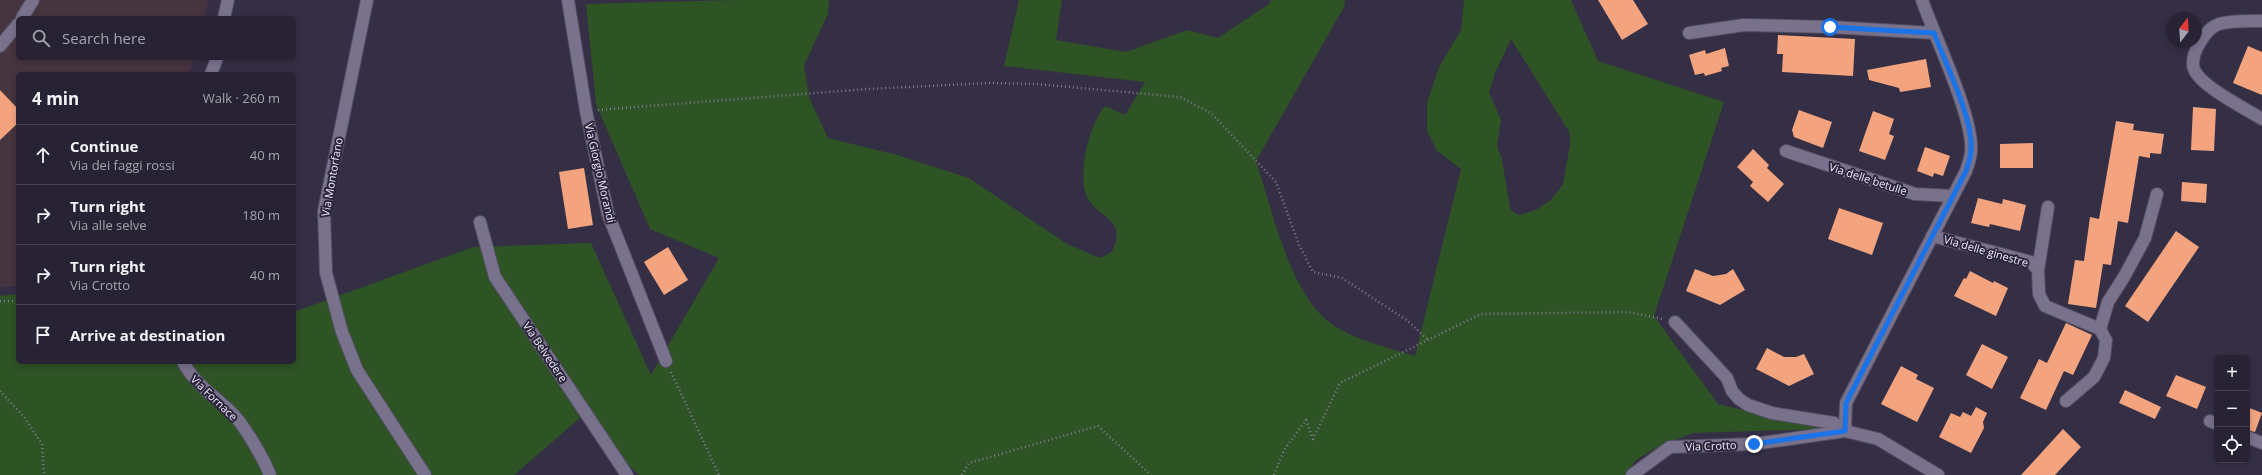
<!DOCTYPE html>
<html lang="en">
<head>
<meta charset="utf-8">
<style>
  :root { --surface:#282334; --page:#342f40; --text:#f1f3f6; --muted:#a5a4ac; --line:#44404f }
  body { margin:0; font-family:"Open Sans",sans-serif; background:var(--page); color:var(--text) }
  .controls { position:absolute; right:12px; bottom:12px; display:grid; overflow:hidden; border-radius:6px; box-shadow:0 2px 6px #0003 }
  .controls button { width:36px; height:36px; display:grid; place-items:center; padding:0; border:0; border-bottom:1px solid var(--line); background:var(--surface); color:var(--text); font:20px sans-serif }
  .compass { position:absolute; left:2166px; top:12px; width:36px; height:36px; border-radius:50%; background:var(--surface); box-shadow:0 2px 6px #0003; rotate:17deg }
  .stop { position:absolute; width:12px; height:12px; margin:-9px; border:3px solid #1a73e8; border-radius:50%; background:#fff }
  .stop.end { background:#1a73e8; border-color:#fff; box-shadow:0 1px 4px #0008 }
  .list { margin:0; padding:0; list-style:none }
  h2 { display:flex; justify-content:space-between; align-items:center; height:52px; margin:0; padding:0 16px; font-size:17px }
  h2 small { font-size:13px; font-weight:400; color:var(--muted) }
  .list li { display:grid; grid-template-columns:26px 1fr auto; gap:12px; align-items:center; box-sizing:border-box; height:60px; padding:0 16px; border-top:1px solid var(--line) }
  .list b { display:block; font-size:15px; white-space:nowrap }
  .list p { margin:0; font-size:13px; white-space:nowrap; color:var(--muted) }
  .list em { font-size:13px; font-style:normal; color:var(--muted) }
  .icon { flex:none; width:22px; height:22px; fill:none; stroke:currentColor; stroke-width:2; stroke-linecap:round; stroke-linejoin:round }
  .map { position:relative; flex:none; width:2262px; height:475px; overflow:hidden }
  .search { position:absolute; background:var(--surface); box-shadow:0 2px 6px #0003; left:16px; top:16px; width:280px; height:44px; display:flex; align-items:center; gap:10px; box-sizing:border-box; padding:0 14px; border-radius:6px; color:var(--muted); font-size:15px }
  .panel { position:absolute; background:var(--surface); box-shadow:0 2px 6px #0003; left:16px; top:72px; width:280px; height:292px; border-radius:6px }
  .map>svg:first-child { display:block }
  .industrial { fill:#46343e }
  .green { fill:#2e5325; fill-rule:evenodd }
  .building { fill:#f3a47f }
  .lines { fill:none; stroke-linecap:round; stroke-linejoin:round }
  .minor-casing { stroke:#534e61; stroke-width:14 }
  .path { stroke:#807b8e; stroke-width:2.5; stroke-dasharray:1 3; stroke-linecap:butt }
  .minor { stroke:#79728d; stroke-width:12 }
  .route { stroke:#1a73e8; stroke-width:5 }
  .labels { text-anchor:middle; stroke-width:4; stroke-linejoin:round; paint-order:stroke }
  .street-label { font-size:11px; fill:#f0ecfb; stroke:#2b253b }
</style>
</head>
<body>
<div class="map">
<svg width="2262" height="475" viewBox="0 0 2262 475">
  <rect width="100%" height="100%" fill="#352f45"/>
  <!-- industrial -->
  <polygon class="industrial" points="0,0 208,0 204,18 18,18 18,58 194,58 189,74 18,74 18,286 0,287"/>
  <!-- green -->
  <path class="green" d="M733,0H829L828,14L804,65L809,97L828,138L897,155L969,178L1067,244L1100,258L1112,252C1128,219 1099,218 1088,199C1076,177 1089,124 1105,106L1125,115L1145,82L1004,66L1019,0H1062L1056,40L1126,52L1187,30L1218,38L1269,4L1271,0H1345L1344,7L1256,161C1272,208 1291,303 1338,328C1362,342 1389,348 1415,356L1461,169L1437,151L1427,131V103L1439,67L1461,30L1464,0H1571L1598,61L1724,102L1654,316L1718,404L1823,429L1693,433L1659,446L1636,460L1626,475H639L580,418L514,475H0V296L18,294V362H294V312L473,247L591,243L651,375L719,258L650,229L596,104L586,4ZM1511,39L1570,133V144L1563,184L1551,200L1538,209L1520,215L1514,213L1510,208L1502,159L1497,146L1501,120L1489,92L1495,73Z"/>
  <!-- building -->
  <g class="building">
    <polygon points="1598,0 1633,0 1648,24 1622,40"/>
    <polygon points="1778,35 1855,39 1853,76 1782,72 1783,54 1777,54"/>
    <polygon points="2248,46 2262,52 2262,95 2233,83"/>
    <polygon points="1725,48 1729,66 1721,68 1722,71 1705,76 1704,73 1695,75 1689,55 1705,50 1706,54"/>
    <polygon points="1926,59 1931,87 1900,92 1899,88 1869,80 1867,70"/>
    <polygon points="0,90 18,109 18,123 0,140"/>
    <polygon points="2193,107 2216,109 2214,151 2191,150"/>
    <polygon points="1799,110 1832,122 1823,148 1794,137 1792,130"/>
    <polygon points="1873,111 1894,119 1889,134 1894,136 1885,160 1859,151"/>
    <polygon points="2116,121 2134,124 2133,130 2164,134 2161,154 2150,153 2150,158 2139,156 2128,223 2118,221 2111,265 2103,264 2096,308 2068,304 2075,260 2084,261 2090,217 2099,219"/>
    <polygon points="2033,143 2033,168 2000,168 2000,144"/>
    <polygon points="1925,147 1950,156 1943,176 1934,173 1933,177 1917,171"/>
    <polygon points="1753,149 1769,165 1767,168 1784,184 1768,202 1750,186 1753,182 1737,167"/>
    <polygon points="584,168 593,225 568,229 559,172"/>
    <polygon points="2182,182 2207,184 2206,203 2181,201"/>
    <polygon points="1978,198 2002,204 2003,199 2026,205 2020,231 1990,224 1989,227 1971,223"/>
    <polygon points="1839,208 1883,223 1872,255 1828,239"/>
    <polygon points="2176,231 2199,247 2148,322 2125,306"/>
    <polygon points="668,247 688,280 664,295 644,262"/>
    <polygon points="1695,269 1713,276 1726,274 1733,269 1745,290 1720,305 1686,291"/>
    <polygon points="1970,271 1993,283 1994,281 2008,288 1996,316 1954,296 1964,278 1966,279"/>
    <polygon points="2066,323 2092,335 2073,375 2064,371 2046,410 2020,398 2039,359 2047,363"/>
    <polygon points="1982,344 2008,357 1992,389 1966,375"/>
    <polygon points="1767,348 1784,357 1796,357 1804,354 1814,374 1789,386 1756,369"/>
    <polygon points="1901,366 1918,375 1916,379 1934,388 1917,422 1881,404"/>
    <polygon points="2176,375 2206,387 2197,409 2166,396"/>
    <polygon points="2125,390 2161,407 2155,419 2119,403"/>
    <polygon points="1976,407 1987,413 1983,422 1984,428 1971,453 1939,437 1951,413 1960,417 1963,412 1971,416"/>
    <polygon points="2247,407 2262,413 2255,432 2247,430"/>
    <polygon points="2063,429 2081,447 2055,475 2021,475"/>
  </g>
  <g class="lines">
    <!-- minor casing -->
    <g class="minor-casing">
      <g id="minor">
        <polyline points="367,0 324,211 326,273 342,332 357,370 425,475"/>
        <polyline points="568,0 586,111 608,214 666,361"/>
        <polyline points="22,18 33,0"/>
        <polyline points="224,18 228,0"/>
        <path d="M2262,21C2248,21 2233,20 2219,24C2206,28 2189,55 2194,69C2200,86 2246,109 2262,119"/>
        <polyline points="1689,33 1744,25 1830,27 1934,33"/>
        <polyline points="0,46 18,24"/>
        <polyline points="211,74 217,58"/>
        <polyline points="1786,151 1915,194 1953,196"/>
        <polyline points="480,222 495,277 627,475"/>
        <polyline points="1932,236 2031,262 2038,270 2039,294 2045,306 2100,329 2106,340 2104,358 2094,377 2066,401"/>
        <polyline points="2038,270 2048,207"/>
        <polyline points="1675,322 1727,378 1732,391 1739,399 1748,405 1772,413 1834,423 1845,431 1878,439 1938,475"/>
        <polyline points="2100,329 2108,302 2124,277 2145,238 2157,194"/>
        <path d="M183,362C195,384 213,395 231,412C243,423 264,459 270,475"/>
        <polyline points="2210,421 2217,424"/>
        <path d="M1845,431L1846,403L1966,171C1968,165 1971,157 1971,151C1974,118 1934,35 1922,0"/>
        <polyline points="2247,437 2262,443"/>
        <polyline points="1632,475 1670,447 1754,444 1845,431"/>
      </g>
    </g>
    <!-- path -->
    <g class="path">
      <polyline points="598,110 867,89 990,83 1036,84 1180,97 1211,113 1276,182 1299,245 1313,272 1342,278 1408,321 1427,339"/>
      <polyline points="0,301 18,301"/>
      <polyline points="671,372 719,475"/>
      <polyline points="0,391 24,417 42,444 44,475"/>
      <polyline points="962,475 969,463 1098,426 1151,475"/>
      <polyline points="1274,475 1284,450 1306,420 1313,439 1340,383 1481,314 1628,312 1663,319"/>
    </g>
    <!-- minor -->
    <use href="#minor" class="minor"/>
  </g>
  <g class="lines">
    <!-- route -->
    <path class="route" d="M1754,444L1845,431L1846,403L1966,171C1968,165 1971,157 1971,150C1974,120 1945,63 1934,33L1830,27"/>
  </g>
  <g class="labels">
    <!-- street labels -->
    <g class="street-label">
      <text transform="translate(600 173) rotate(77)" y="4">Via Giorgio Morandi</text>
      <text transform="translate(332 177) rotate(-80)" y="4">Via Montorfano</text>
      <text transform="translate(1868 179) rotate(18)" y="4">Via delle betulle</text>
      <text transform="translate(1986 251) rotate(16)" y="4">Via delle ginestre</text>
      <text transform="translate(545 352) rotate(56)" y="4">Via Belvedere</text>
      <text transform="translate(214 398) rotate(44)" y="4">Via Fornace</text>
      <text transform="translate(1711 446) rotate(-2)" y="4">Via Crotto</text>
    </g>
  </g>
</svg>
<div class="controls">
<button>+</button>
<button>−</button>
<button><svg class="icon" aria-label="locate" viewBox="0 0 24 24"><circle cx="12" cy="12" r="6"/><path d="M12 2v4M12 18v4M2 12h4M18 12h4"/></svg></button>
</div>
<svg class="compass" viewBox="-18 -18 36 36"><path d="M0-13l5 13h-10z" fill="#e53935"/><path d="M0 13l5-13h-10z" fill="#a5a4ac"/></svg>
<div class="stop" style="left:1830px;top:27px"></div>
<div class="stop end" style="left:1754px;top:444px"></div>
<div class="search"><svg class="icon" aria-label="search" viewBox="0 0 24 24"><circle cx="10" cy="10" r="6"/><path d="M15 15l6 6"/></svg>Search here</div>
<section class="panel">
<h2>4 min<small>Walk · 260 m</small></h2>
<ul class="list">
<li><svg class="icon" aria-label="ahead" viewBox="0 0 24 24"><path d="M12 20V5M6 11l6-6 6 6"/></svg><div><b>Continue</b><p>Via dei faggi rossi</p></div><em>40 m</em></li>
<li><svg class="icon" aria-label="right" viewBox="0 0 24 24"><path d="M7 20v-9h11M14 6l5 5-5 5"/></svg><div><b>Turn right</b><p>Via alle selve</p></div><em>180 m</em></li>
<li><svg class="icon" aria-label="right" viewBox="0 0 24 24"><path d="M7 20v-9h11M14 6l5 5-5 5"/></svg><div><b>Turn right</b><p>Via Crotto</p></div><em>40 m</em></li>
<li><svg class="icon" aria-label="arrive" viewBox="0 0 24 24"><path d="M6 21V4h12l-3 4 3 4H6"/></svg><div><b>Arrive at destination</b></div></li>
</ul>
</section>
</div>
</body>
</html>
